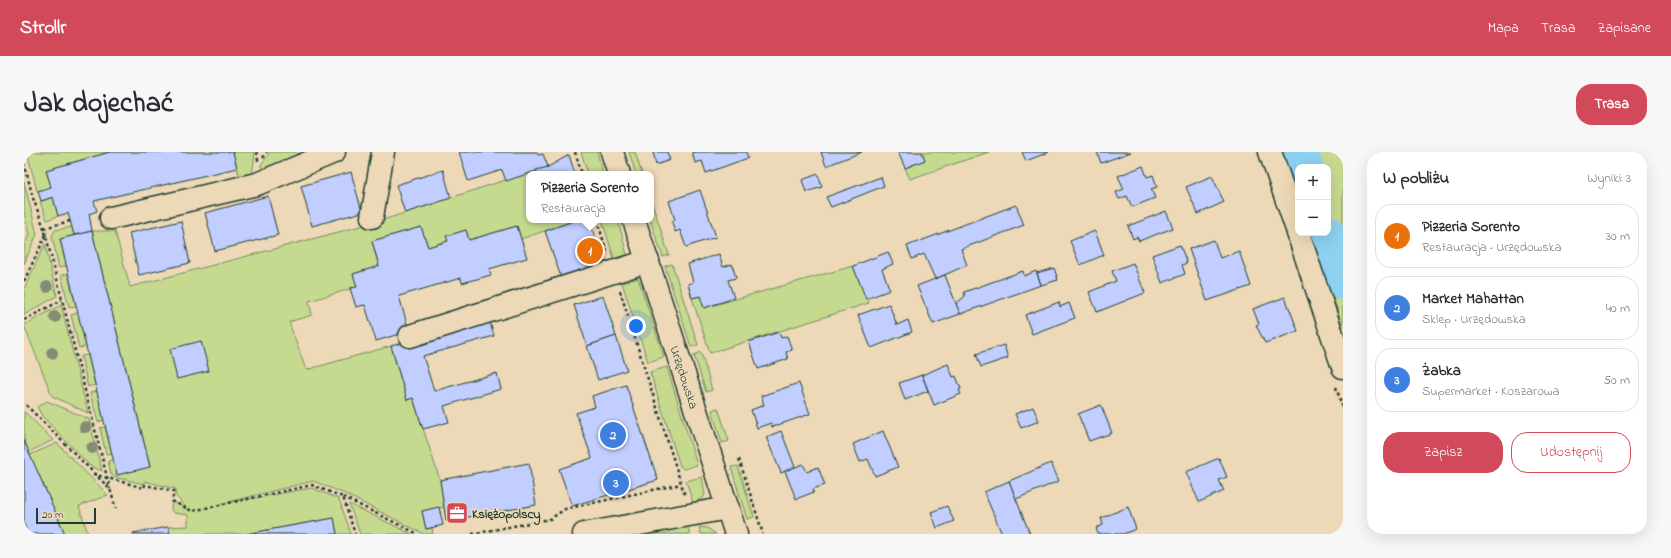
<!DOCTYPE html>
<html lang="pl">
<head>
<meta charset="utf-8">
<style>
  :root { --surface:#fff; --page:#f7f7f7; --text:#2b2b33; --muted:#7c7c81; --line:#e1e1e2; --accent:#d1495b }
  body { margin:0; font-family:"Indie Flower",sans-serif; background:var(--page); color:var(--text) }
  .controls { position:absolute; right:12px; top:12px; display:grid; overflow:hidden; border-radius:8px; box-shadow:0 4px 16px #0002 }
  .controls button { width:36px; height:36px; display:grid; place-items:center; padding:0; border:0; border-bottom:1px solid var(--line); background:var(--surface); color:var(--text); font:20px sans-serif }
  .scale { position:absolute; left:12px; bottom:10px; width:60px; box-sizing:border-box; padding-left:4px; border:2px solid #1f3d34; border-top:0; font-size:11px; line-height:14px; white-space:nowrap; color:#1f3d34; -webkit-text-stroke:3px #edd9b7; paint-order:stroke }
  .you { position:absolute; left:612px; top:174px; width:14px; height:14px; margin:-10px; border:3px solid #fff; border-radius:50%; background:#1a73e8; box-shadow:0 0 0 6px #1a73e833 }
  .badge { display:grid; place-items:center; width:26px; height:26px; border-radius:50%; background:var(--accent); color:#fff; font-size:13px; font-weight:700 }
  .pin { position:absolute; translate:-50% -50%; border:2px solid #fff; box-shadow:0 1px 4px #0006 }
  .popup { position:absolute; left:502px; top:19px; width:128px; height:52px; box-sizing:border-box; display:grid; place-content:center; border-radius:8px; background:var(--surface); filter:drop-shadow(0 1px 3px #0005); font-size:13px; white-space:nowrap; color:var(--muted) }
  .popup b { font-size:15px; color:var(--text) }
  .popup::after { content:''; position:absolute; left:50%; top:100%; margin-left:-8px; border:8px solid transparent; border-top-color:var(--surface) }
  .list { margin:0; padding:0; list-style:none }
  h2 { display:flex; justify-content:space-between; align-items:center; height:52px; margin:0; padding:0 16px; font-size:17px }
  h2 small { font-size:13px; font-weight:400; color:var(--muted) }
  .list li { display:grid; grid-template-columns:26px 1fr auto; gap:12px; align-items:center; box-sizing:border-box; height:64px; margin:0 8px 8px; padding:0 8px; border:1px solid var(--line); border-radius:16px }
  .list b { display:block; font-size:15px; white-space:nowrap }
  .list p { margin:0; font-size:13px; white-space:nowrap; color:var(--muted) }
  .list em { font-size:13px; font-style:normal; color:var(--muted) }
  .actions { display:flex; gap:8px; padding:12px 16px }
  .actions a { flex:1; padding:9px 0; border:1px solid var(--accent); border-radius:16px; text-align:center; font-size:14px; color:var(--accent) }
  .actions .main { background:var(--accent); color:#fff }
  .map { position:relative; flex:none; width:1319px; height:382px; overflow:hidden; border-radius:16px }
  header { display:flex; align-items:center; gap:24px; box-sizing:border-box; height:56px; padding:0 20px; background:var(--accent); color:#fff }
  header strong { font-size:19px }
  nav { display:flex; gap:22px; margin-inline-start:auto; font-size:14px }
  .intro { display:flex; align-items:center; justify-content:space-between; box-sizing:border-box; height:96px; padding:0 24px }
  h1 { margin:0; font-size:28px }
  .button { padding:10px 18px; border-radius:16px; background:var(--accent); color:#fff; font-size:14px; font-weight:700 }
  main { display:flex; gap:24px; padding:0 24px }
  aside { flex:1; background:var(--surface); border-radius:16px; box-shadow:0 4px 16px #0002 }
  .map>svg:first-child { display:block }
  .green { fill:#c6da8f; stroke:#728c62 }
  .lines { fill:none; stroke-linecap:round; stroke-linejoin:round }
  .river { stroke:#8dd0ef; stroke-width:36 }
  .building { fill:#c1ceff; stroke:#1f3d34 }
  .minor-casing { stroke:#1f3d34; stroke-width:25 }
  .path { stroke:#1f3d34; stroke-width:2.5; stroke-dasharray:3 3; stroke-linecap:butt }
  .minor { stroke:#edd9b7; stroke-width:22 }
  .tree { fill:#858c74 }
  .labels { text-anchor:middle; stroke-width:3.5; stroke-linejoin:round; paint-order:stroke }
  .street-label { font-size:13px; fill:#1f3d34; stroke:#edd9b7 }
  .poi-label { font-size:13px; font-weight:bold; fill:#1f3d34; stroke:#edd9b7; text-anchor:start }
</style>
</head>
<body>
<header>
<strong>Strollr</strong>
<nav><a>Mapa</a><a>Trasa</a><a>Zapisane</a></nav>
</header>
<div class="intro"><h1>Jak dojechać</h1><a class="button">Trasa</a></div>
<main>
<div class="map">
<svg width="1319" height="382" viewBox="0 0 1319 382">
  <rect width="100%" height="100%" fill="#edd9b7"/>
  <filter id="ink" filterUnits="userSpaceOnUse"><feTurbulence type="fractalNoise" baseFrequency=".025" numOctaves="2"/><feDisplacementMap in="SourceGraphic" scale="8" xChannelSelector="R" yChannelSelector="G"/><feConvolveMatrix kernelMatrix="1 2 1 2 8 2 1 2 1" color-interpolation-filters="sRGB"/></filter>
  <g filter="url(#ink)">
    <!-- green -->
    <g class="green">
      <polygon points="3,0 86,0 22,18 27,35 13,39"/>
      <polygon points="209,0 231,0 229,17 227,24 216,27"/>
      <polygon points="246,0 272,0 273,5 238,20 237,13"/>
      <polygon points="557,0 573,0 579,22 564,22"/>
      <polygon points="605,0 611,0 618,22 612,22"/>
      <polygon points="898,0 965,0 886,27 881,16 901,8"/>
      <polygon points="1259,0 1273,0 1279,15 1274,15 1274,41"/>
      <polygon points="1276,0 1319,0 1319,130 1303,81 1304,15 1281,15"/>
      <polygon points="512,18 514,22 505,22 505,68 552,68 497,87 493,74 445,88 442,78 423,84 424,89 404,95 397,75 348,89 355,114 329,122 333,135 285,149 288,163 265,170 282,218 367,194 383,248 389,246 416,328 420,355 398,359 402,377 408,376 409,382 400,382 319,341 289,329 196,352 288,336 315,347 327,382 313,382 310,366 222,382 146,382 144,375 164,374 164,363 150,361 147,358 148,349 163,357 151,343 152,337 120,329 120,332 90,325 87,322 84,309 90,308 126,315 68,79 91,79 106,135 356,69"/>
      <polygon points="0,30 13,82 0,112 0,94 5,83 0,60"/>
      <polygon points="29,45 34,64 23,68 16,50"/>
      <polygon points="627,48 645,103 639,105 626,68"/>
      <polygon points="578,68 594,68 603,103 590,106"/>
      <polygon points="48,75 50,83 36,87 42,114 35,116 28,84 31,78"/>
      <polygon points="1288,81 1302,81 1317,128 1319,133 1319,175"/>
      <polygon points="21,92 33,144 0,163 0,137"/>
      <polygon points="648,112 674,193 667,195 641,114"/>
      <polygon points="829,114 845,151 686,201 668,146 676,144 680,156"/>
      <polygon points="44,122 52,154 45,155 37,123"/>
      <polygon points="614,126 640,205 624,210 598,131"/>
      <polygon points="37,153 64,261 28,244 0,173"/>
      <polygon points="54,161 62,195 55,196 47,163"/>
      <polygon points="677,200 688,238 682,240 670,203"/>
      <polygon points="64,203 71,233 64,235 57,204"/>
      <polygon points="643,215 673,313 660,317 656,314 626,220"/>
      <polygon points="73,239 80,268 74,270 66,241"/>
      <polygon points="23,249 65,267 78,319 66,314 18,264 13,255"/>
      <polygon points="694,256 705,289 698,291 688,258"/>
      <polygon points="0,260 1,260 29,288 5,300 0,288"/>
      <polygon points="81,275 88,301 82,302 76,276"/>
      <polygon points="33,291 84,343 55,354 64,382 41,382 6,303"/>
      <polygon points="714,314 730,365 723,367 707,315"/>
      <polygon points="678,325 681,342 679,346 669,351 662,329"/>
      <polygon points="325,352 388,382 336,382"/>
      <polygon points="663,374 666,382 621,382"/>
      <polygon points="675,375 683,376 692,382 677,382"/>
    </g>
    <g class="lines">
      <!-- river -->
      <g class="river">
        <polyline points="1276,0 1281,15"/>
        <polyline points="1303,81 1319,130"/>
      </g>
    </g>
    <!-- building -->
    <g class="building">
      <polygon points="86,0 209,0 213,16 70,49 73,59 65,62 68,79 50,83 44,61 34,64 29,45 17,49 14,39 27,35 22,18"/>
      <polygon points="435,0 513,0 514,3 519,2 524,15 482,29 478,18 444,29"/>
      <polygon points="629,0 643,0 646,8 632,13"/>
      <polygon points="668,0 722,0 724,6 682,21 678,9 671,11"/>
      <polygon points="797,0 838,0 802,14"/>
      <polygon points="874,0 898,0 901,8 881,16"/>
      <polygon points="998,0 1025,0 1002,9"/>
      <polygon points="1073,0 1107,0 1077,11"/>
      <polygon points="545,3 551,22 514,22 512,18 524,15"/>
      <polygon points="1119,14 1123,25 1129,23 1133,35 1127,37 1131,46 1108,55 1103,44 1095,47 1092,40 1100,37 1094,24"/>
      <polygon points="419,18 427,46 381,61 372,33"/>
      <polygon points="327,20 338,60 288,74 277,34"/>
      <polygon points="794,22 798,35 782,40 778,28"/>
      <polygon points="1188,24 1200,50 1174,62 1162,35"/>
      <polygon points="857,25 860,34 807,55 802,45"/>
      <polygon points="676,38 692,85 662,95 656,78 651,80 648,70 651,68 645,49"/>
      <polygon points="244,44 254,83 191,99 181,61"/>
      <polygon points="992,53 1000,73 937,97 943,113 911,127 900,102 888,107 883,94"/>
      <polygon points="1142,59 1149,76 1115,89 1113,85 1109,87 1104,74"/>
      <polygon points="552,68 565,68 581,113 538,128 521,79"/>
      <polygon points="157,69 166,111 115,123 105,81"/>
      <polygon points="493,74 503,106 465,117 467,123 438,131 437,126 375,144 385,179 352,189 341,153 332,155 326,136 333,135 329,122 355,114 348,89 397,75 404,95 424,89 422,84 442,78 445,88"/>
      <polygon points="68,79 126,315 93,323 36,87"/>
      <polygon points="1071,79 1080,103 1056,113 1046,89"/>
      <polygon points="1190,88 1196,106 1215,99 1227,134 1183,149 1165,97"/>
      <polygon points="1156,93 1163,111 1158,113 1161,122 1138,131 1128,103"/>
      <polygon points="864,100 869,112 858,117 866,138 842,147 829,114"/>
      <polygon points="695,102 699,115 708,112 712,126 704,128 710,146 680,156 676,144 668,146 664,132 669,130 664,112"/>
      <polygon points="1109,111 1121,141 1073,160 1065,140 1092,129 1088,119"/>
      <polygon points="1030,116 1034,128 1017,133 1013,121"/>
      <polygon points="999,119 1000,124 1012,119 1017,133 936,162 932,152 941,144 940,140"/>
      <polygon points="921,123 936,162 909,172 893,134"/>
      <polygon points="579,144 592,184 563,194 550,153"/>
      <polygon points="1261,145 1274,179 1241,191 1232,173 1235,172 1229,157"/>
      <polygon points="1035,150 1036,155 1045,151 1051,166 1008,182 1001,163"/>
      <polygon points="865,152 873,173 884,168 888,180 847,196 834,163"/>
      <polygon points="465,167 470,184 399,204 410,239 473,221 477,237 420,254 425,270 399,277 389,246 383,248 367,194"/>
      <polygon points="755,180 757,186 763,184 768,198 762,200 764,207 734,217 725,190"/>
      <polygon points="592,184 603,218 574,228 563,194"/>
      <polygon points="177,189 185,219 153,227 146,197"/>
      <polygon points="980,193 984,206 957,215 952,202"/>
      <polygon points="924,212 929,225 932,224 937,237 935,238 937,242 910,253 898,223"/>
      <polygon points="898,223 904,239 881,248 875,231"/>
      <polygon points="775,231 786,262 748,275 747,271 733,276 727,258 740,253 737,244"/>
      <polygon points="602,233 634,328 548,354 535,317 568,306 552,261 571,255 568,244"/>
      <polygon points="1077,253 1088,281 1065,289 1054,262"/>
      <polygon points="1009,255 1015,269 997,276 991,262"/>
      <polygon points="757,279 771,315 757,321 742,285"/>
      <polygon points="859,279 874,315 851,324 844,307 836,310 829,292"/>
      <polygon points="0,288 5,300 41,382 4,382 0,372"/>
      <polygon points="1195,306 1203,325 1195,328 1200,339 1175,350 1162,320"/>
      <polygon points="505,311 512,353 422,369 416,328"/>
      <polygon points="1027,311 1035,329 992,347 985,329"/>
      <polygon points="779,312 783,320 794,315 801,333 789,337 790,340 772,347 761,319"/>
      <polygon points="985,329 992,347 1006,382 978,382 960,340"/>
      <polygon points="923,354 930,369 913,376 907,360"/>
      <polygon points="415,355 419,373 402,377 398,359"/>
      <polygon points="1104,355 1112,377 1099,382 1074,382 1072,376 1079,373 1077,366"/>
      <polygon points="310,366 313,382 222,382"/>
      <polygon points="144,375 146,382 109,382 109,381"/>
    </g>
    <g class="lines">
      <!-- minor casing -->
      <g class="minor-casing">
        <g id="minor">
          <polyline points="588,0 595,22"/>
          <polyline points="1246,0 1274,80"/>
          <polyline points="348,65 359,0"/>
          <polyline points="87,66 233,32 310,0"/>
          <polyline points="610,68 712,382"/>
          <polyline points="1274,81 1319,215"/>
          <polyline points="386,184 624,109"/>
          <polyline points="560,382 704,356"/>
        </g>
      </g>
      <!-- path -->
      <g class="path">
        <polyline points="233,0 234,9"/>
        <polyline points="551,0 558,22"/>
        <polyline points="239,6 243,0"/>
        <polyline points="0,11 9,46 20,76 86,337"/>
        <polyline points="573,68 583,100"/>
        <polyline points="20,76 46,69"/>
        <polyline points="0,129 22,83"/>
        <polyline points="596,139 661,344"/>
        <polyline points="0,168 38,148"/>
        <polyline points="1312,235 1319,257"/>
        <polyline points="2,253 86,337 92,357"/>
        <polyline points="715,307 739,382"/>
        <polyline points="69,322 120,336 121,333 150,339 148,349 168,359 288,333 319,345 331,382"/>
        <polyline points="319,345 394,382"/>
        <polyline points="448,382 526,367 541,357 657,332"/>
      </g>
      <!-- minor -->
      <use href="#minor" class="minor"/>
    </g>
    <!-- trees -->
    <g class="tree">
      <circle cx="23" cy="135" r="6"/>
      <circle cx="31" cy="165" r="6"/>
      <circle cx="28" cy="201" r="6"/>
      <circle cx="61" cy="275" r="6"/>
      <circle cx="68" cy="296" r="6"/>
    </g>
  </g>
  <!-- icons -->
  <defs>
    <g id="office-square" transform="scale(1.15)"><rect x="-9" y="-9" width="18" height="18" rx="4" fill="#d1495b" stroke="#edd9b7"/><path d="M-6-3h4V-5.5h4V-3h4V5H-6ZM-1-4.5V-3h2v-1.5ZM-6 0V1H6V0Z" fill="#fff"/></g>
  </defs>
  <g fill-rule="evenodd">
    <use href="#office-square" x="433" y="361"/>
  </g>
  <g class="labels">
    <!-- street labels -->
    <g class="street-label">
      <text transform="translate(661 225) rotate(72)" y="5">Urzędowska</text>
    </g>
    <!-- poi labels -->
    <g class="poi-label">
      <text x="448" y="366">Księżopolscy</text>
    </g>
  </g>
</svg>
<div class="controls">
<button>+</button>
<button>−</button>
</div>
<div class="scale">20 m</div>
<div class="you"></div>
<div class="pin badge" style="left:566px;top:99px;background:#e8710a">1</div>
<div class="popup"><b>Pizzeria Sorento</b>Restauracja</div>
<div class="pin badge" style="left:589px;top:283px;background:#3f7fe0">2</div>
<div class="pin badge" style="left:592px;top:331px;background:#3f7fe0">3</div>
</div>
<aside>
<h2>W pobliżu<small>Wyniki: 3</small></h2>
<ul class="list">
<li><span class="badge" style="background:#e8710a">1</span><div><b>Pizzeria Sorento</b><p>Restauracja · Urzędowska</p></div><em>30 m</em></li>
<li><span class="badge" style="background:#3f7fe0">2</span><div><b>Market Mahattan</b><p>Sklep · Urzędowska</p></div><em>40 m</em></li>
<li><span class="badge" style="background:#3f7fe0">3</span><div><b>Żabka</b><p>Supermarket · Koszarowa</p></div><em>50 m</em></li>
</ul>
<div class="actions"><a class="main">Zapisz</a><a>Udostępnij</a></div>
</aside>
</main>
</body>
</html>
